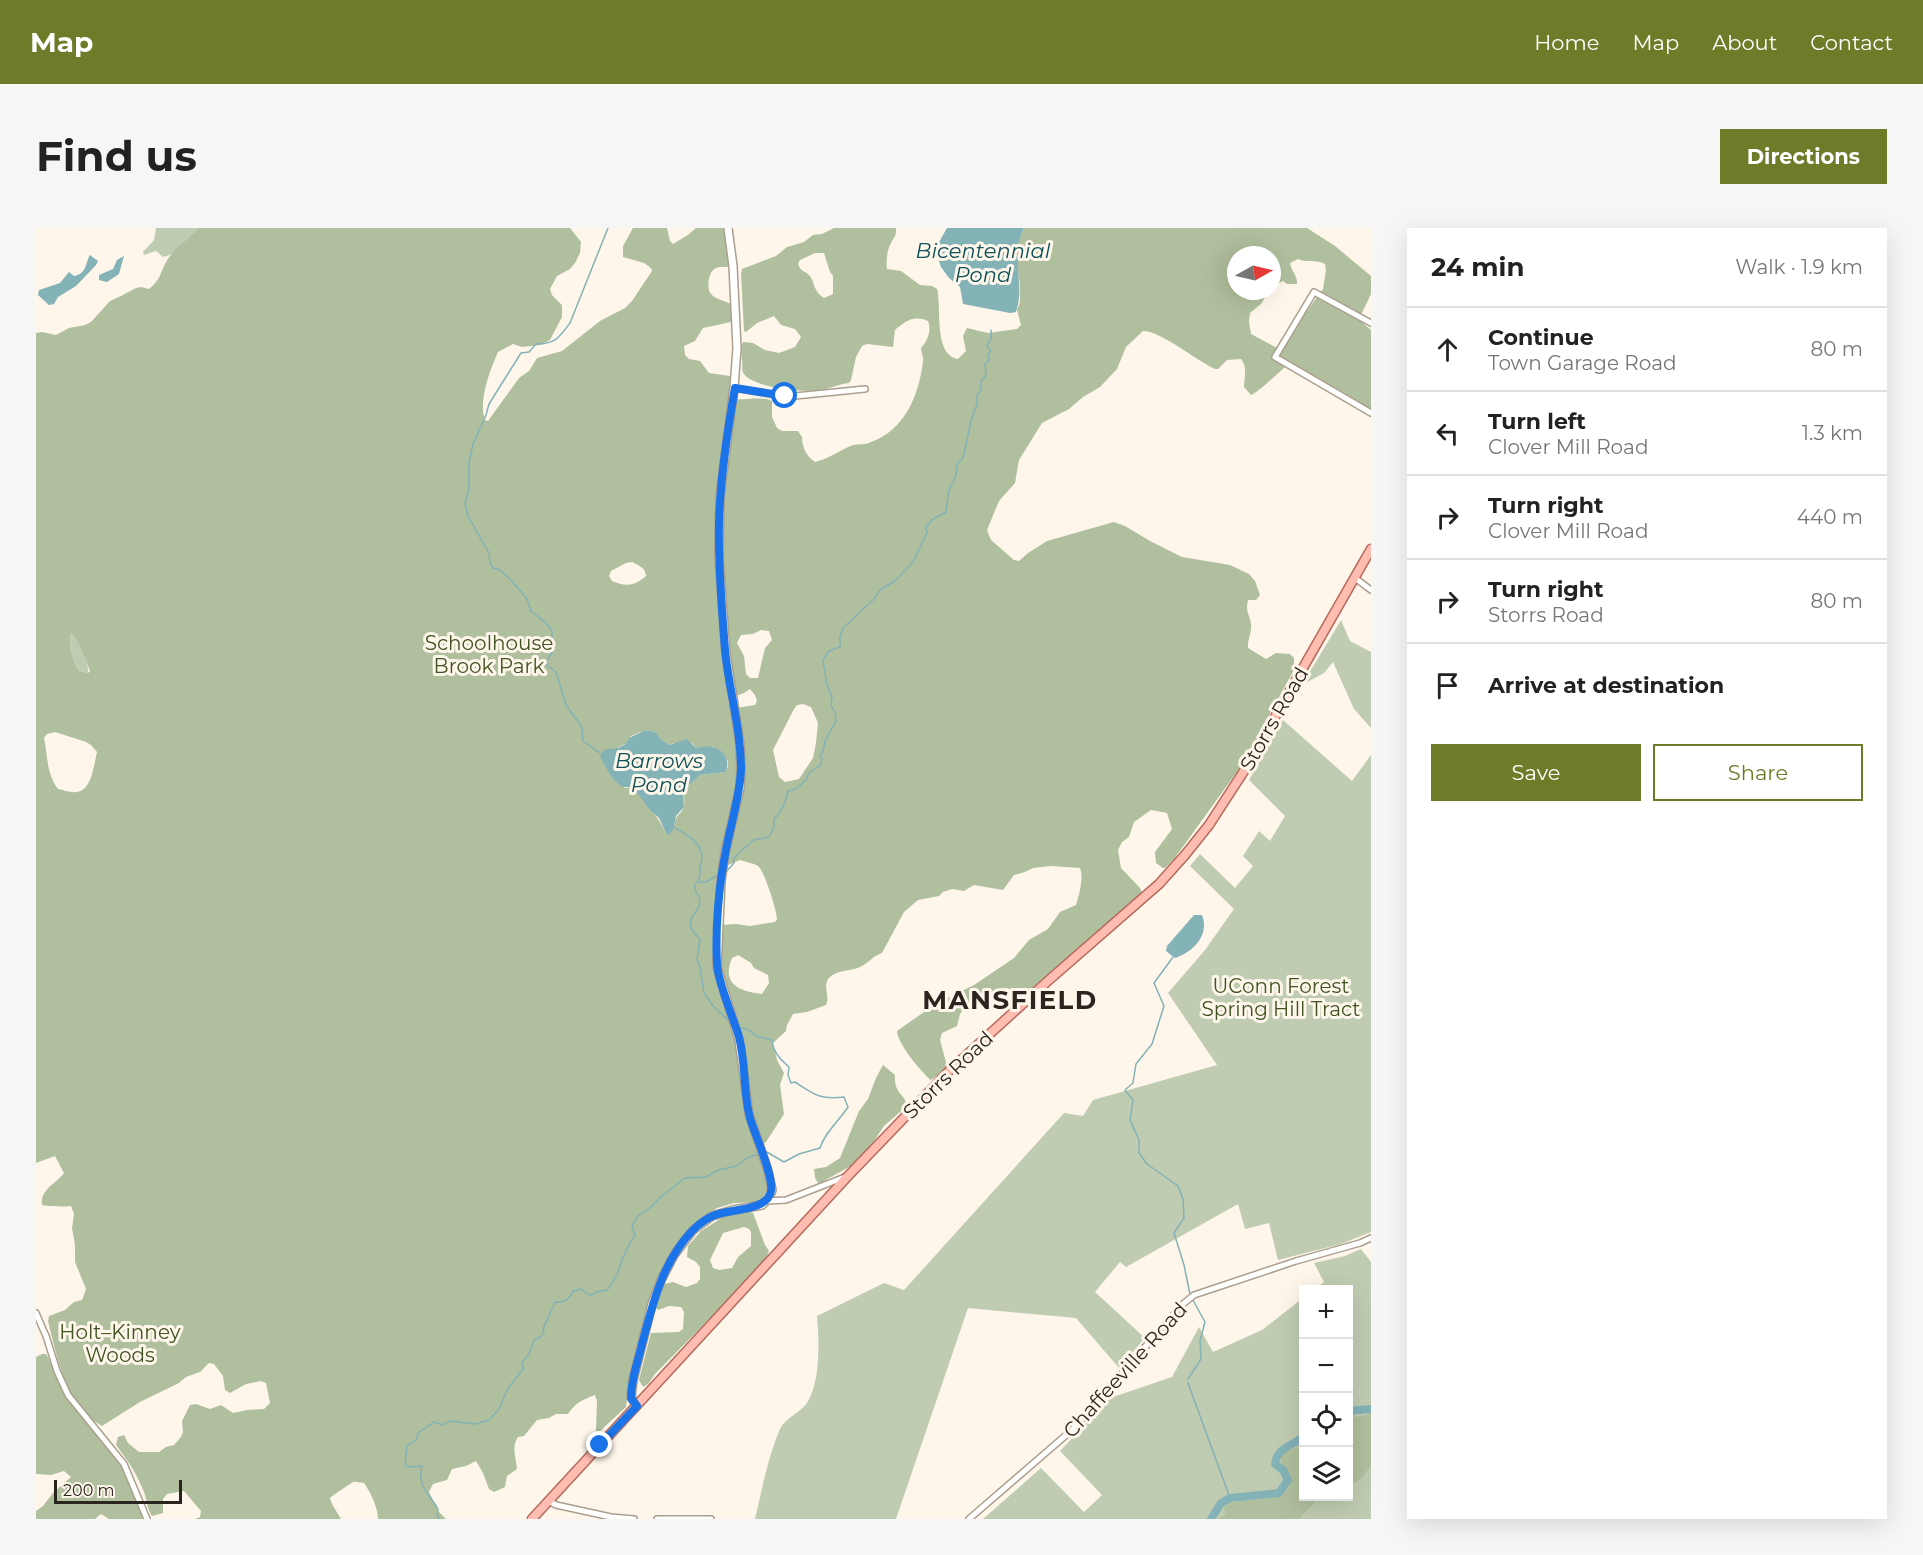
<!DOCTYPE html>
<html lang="en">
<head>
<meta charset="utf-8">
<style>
  :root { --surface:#fff; --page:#f6f6f6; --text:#222; --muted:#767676; --line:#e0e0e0; --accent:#6e7c29 }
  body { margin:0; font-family:Montserrat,sans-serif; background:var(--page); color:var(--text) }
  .controls { position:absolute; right:18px; bottom:18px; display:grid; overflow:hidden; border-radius:0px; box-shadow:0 6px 24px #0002 }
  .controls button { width:54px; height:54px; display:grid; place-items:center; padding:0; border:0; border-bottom:2px solid var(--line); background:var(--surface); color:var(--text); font:30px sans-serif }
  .compass { position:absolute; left:1191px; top:18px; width:54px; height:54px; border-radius:50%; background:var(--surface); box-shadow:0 6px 24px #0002; rotate:82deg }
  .scale { position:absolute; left:18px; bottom:15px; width:128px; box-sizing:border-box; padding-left:6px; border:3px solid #2a251e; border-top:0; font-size:16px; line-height:21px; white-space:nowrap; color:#2a251e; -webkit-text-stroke:4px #fef6eb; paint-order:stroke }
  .stop { position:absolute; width:18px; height:18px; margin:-14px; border:4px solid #1a73e8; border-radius:50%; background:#fff }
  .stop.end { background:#1a73e8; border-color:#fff; box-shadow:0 2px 6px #0008 }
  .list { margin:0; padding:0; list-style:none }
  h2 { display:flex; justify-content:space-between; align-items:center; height:78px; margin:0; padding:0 24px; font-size:26px }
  h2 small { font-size:20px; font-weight:400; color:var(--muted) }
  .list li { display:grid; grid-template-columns:39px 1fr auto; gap:18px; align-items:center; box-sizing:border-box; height:84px; padding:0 24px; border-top:2px solid var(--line) }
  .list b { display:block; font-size:22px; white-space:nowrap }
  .list p { margin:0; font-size:20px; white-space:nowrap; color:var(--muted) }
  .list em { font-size:20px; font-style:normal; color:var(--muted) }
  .actions { display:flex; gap:12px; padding:18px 24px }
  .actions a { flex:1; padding:14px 0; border:2px solid var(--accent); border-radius:0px; text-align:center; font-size:21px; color:var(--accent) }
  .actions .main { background:var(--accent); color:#fff }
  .icon { flex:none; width:33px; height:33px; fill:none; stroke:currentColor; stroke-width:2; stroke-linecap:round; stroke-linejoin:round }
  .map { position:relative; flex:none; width:1335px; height:1291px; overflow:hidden; border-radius:0px }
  header { display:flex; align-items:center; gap:36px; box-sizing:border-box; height:84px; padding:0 30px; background:var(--accent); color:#fff }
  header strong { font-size:28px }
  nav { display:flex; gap:33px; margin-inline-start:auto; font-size:21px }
  .intro { display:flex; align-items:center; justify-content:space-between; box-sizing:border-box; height:144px; padding:0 36px }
  h1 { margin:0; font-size:42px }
  .button { padding:15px 27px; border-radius:0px; background:var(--accent); color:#fff; font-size:21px; font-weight:700 }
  main { display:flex; gap:36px; padding:0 36px }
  aside { flex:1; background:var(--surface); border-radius:0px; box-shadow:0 6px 24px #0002 }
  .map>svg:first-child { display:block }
  .green { fill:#c0ccb2 }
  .forest { fill:#b0bf9d; fill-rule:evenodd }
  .water { fill:#83b2b7 }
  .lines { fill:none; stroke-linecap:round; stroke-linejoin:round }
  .stream { stroke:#83b2b7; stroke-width:1.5 }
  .river { stroke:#83b2b7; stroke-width:8 }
  .minor-casing { stroke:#ab9f8e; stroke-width:8 }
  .tertiary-casing { stroke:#ab9f8e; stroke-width:10 }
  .primary-casing { stroke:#b46b5c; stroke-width:11 }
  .minor { stroke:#fff; stroke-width:5 }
  .tertiary { stroke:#fff; stroke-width:7 }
  .primary { stroke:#ffbcb1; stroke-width:8 }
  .route { stroke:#1a73e8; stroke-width:8 }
  .labels { text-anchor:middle; stroke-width:6; stroke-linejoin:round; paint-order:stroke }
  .park-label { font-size:20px; fill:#415421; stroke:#fef6eb }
  .street-label { font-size:20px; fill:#2a251e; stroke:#fef6eb }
  .water-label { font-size:21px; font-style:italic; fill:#0e5258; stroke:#fef6eb }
  .district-label { font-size:26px; font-weight:bold; letter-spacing:1.5px; fill:#2a251e; stroke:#fef6eb }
</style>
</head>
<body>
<header>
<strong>Map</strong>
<nav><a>Home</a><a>Map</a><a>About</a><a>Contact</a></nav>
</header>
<div class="intro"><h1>Find us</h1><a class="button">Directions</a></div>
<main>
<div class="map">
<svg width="1335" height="1291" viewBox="0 0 1335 1291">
  <rect width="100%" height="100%" fill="#fef6eb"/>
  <!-- green -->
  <g class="green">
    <path d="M120,0H162C154,11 140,27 127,29L120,23L108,27L107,24L118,12Z"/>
    <polygon points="1305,392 1314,413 1335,424 1335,500 1318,481 1297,434 1288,445 1266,457"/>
    <path d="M35,405C42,411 54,437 52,445L43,443C37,432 32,417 35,405Z"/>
    <path d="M1247,492L1316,553L1335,527V1004L1305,1016L1242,1032L1233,995L1209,1001L1202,976L1090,1039L1084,1034L1059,1064L1109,1110L1083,1140L1040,1090L932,1080L860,1291H719C726,1261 732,1229 744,1201C750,1189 764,1185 771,1175C785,1153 783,1112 781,1088L848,1055L868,1062L1028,885L1047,888L1057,872L1181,837L1132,765L1169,722L1198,681L1154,638L1164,626L1199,660L1217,638L1207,628L1223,603L1234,613L1249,588L1213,552Z"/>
    <polygon points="1325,1021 1335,1034 1335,1291 947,1291 1005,1240 1048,1284 1066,1267 1024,1223 1074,1170 1136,1149 1163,1099 1177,1124 1226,1102 1267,1070 1268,1268 1312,1268 1312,1062 1279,1061 1288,1054 1278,1035 1309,1028"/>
  </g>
  <!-- forest -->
  <g class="forest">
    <path d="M162,0H534L545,14L544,25L539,35L534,41L521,48L514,61L516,67L526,77V89L514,112L504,117L486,119L477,116L462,124C454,142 442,173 449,192L452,193L483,150L493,143L501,130L526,123L564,93L589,80L596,73L616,43L615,40L608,35L587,29V18L597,0H631L634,13L637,16L652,7L660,0H687L693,23L694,36L691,39C687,39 681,38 677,42C673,46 670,61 675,66C680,72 689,72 696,77L695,94L667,100L659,113L648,118L649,127L653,131L664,133L673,145L694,148L695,159L699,171C710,172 728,168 736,173V189L741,200L746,203H762L766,209C766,219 770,228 779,234C793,231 804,222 817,217C823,216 829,217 835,214C869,202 883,167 887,133C888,129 885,125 885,120C891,114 896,103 892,93C877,87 870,93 859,102L857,119L831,116L826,118L820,129L815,152L813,155C803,156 795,160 785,162C770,165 718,160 708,146C705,142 707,138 706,133C706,126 704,121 707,114L717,115L729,122L743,125L759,119L765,109L759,101L745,97L738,88L721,95L710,104L708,103L705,46L706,41L740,28L751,19L768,14L777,7L786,6L798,0H860C860,10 859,7 855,15C851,22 850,33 851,41L865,43L884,57L896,58L901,61C906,78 897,127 922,131L930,123L927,108L931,100L952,105L981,101L985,97L981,82L984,74V56L980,29L983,11L988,0H1271L1299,18L1335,48V66L1325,87L1328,96L1335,102V182C1310,164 1281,150 1254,135C1246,141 1222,165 1215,167L1208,159C1208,149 1212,140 1205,131L1191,132L1182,141H1179C1161,133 1125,103 1107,103L1090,119L1081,141L1064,159L1047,169L1033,181L1006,195L983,232L979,255L963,273L951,302L955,312L978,332L983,333L992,325L1011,313L1078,294L1089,298L1114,313L1146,329L1194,337L1213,346L1219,353L1224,367L1220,372H1212C1209,385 1214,386 1215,396C1216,405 1211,412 1212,420L1230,431L1240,425L1254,426L1258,430V442L1203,541L1138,631L1129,640H1127L1120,635L1119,624L1136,601L1131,585L1115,582L1098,594L1093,609L1086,614L1082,622L1085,640L1104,660L1106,665L1047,719L986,769C978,769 977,760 970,760L957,766L948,774L931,776L924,786L921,798L906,805L904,812L911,838L910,841L895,852C886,845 861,815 861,803L898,777L938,757L978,730L993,712L1012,701L1024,684L1040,677C1043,667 1048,650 1044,640L1015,638L997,640L989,644L978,647L967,662L938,657L928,663L916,661L907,664L903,668L882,672L868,684L846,725C835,729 835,733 826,738C816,744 797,741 791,753C788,762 794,768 790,777L771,784L757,786L751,797L750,803L737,815L741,832L748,845L744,857L748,886L730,914L721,920C723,937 742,961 722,974L698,975L681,980L666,990L646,1011L627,1039L612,1076L596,1138L590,1179L562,1205L560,1203L561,1173L559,1167C546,1172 540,1174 532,1186H520L513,1190L501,1192L488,1208L482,1209C475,1220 480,1228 481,1241L471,1248L469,1259L458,1264L453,1261L447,1245L440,1233L430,1238L416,1241L411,1252L397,1256L393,1264L402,1283L410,1291H342C342,1280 335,1265 328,1255C326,1255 320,1253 317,1254C315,1255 296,1268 294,1270L296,1276L305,1291H159L164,1289L165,1283L148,1263L131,1266L127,1271V1285L116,1288C111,1281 111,1273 108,1264C102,1248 91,1231 80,1217L82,1209L88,1207L92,1215L103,1224H123L130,1219L138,1217L145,1209L147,1204L146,1193L154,1177L160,1176L174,1181L185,1177L197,1185L211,1182L228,1181L234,1175L230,1155L225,1153L210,1156L194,1165L189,1162L187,1148L178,1136L173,1135L164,1144L150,1149L143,1155L104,1174L66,1198C30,1179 21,1129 12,1093L13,1088L29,1082L38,1074L46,1072L50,1061L39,1034V1017L36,1000L38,986L35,978C31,979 9,978 6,977C4,961 20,956 28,945L19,928L0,935V105L6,104L20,107L33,100L49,97L55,94L74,73L85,68L100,60L105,59L113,61C127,50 124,41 134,28C141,18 154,11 162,0ZM779,25H788L794,44L797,48V66L788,70C776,62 779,53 773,47C768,42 765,44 762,36L764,32ZM1200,27H1236V59L1247,53L1251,56H1261C1262,48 1255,43 1254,35L1262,31C1270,35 1280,31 1289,36L1290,42L1287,61L1260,98L1248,121L1245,122L1215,106L1213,94L1214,85L1225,76L1233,63H1200ZM596,334C602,337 610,340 610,348C599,358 590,359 576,353L573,348L575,343L590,335ZM725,402L733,403L736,412L729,420L722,450H714L710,446L708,428L701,415L705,407L717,406ZM35,405C42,411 51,434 54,443L52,445L43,443C37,432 32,417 35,405ZM714,461L719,467L721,473L719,477L694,481L692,471L708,465ZM767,476L775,479L782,495L780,515L777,530L763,551L749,554L743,549L737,522L758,481L761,477ZM609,502L620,504L625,511L633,517L638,515H656L660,520L678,519L692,533V539L689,544L664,547L647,563C647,568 649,574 648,579C645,587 639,586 639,597L630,605C622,588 609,574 597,559L589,560L575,549L571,541L581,520L591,515L595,508ZM19,504L50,514L55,517L61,524C58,536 56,562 41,564C34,565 28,562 22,561C10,545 12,528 8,510L11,506ZM704,632C709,634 717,635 722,638C728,642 741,683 741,691L739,694L714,698L700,696L685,697C680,677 680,660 685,640ZM702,727L715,735L718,740L732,747L733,755L726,766C704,763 685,757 696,730Z"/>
    <path d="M847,837L859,847C858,867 869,865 871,878L848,898L834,919L820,935L786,954L782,955L779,950L778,941L790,939L804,930L823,883L832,871L840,850Z"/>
    <path d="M712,983L717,985L729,1017L733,1023L731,1028L694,1070L619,1146L612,1156L607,1159L603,1152L615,1105L643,1104L647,1101L648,1084L645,1079L633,1078L622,1082L620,1080L628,1056L637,1054L650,1059L661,1055L664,1051V1039L660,1034L651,1029L652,1018L665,1003L692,986ZM708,999L713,1001L715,1004V1018L702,1029L696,1040L683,1042L677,1040L674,1032L687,1005Z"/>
    <polygon points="6,1126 10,1126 13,1131 28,1166 88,1241 107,1291 73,1291 65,1286 59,1291 0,1291 0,1283 7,1278 17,1265 35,1249 28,1243 15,1247 0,1246 0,1129"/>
    <polygon points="1335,1185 1335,1237 1326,1250 1313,1258 1313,1189 1328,1188"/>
    <path d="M1267,1215L1268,1268L1284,1269L1264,1290L1262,1291H1182L1189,1287L1188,1279L1193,1275L1231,1270L1253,1260L1254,1247L1246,1236L1244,1228C1250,1221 1261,1222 1267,1215Z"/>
  </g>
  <!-- water -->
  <g class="water">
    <path d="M911,0H988C973,30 990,54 980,84L974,85L927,76L924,59L913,50L905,39L903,33L902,16Z"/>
    <path d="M54,27L62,33L60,37L40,58L22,69L18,76L13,77L2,67L3,62L24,55L33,44L38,48C51,46 49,35 54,27Z"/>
    <polygon points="88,28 83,46 71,54 63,52 63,47 77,41 81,32"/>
    <path d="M609,502L620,504L625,511L633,517L651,511L660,520C665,519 671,518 675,519C687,520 696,534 689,544L664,547L647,563L648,579L640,588L638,600L633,607L630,605L623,590L614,582L597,559H586L575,549L564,528L568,522C579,520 589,521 593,510Z"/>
    <path d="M1158,687H1166C1174,707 1157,724 1139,730L1130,723L1131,718Z"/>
  </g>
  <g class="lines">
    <!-- stream -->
    <g class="stream">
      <path d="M564,525L547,513L546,499L530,477L520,444L509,436L516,424V403L510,395L495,383L491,371L475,352L464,342L457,340L454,335L453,325L432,288L429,275L433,261V234L437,216L450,187L453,176L485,125L493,124L500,116C519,116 523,110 534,95L572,0"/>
      <path d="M639,600C651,607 667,615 666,631C666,634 664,637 664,640C664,646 665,648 662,654"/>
      <path d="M690,644L698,635L697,631L717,612L733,609L738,599V591C745,585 750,573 752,563L760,561L770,552L773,545L785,537L786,531L784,529L787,523L789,513L800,493L799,485L795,477L796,468L791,457L787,432L793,423L804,419V409L807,400L838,371L845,361L859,353L877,334L891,305L890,299L897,291L910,284L913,262L920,248L921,236L927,230L935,193L941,176V167L945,162V153L950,147L949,136L953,132L952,127L955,123L951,118L955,111V102"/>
      <path d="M682,647L670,654H662L659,656C658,665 661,663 663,669C669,686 640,689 664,711L661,732L664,739L668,765L677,778L695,795"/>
      <polyline points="1137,729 1118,755 1128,778 1116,816 1100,836 1097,855 1089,862 1097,872 1094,892 1103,912 1103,925 1111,936 1142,958 1147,971 1148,990 1138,1005 1148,1037 1154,1066"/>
      <path d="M702,799L713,802L720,808L736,812C737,824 744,831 753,839L752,847L755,855L759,854C779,867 784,872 808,869L812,879C803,893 789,904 784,920L763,926L748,934L731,924"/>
      <polyline points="1152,1151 1165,1131 1164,1113 1169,1094 1157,1072"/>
      <polyline points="1152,1155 1194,1270"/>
      <path d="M403,1291L401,1286L402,1281C393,1265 381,1259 386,1238L373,1239L369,1237L371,1218L380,1212L383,1204L398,1194L407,1197L413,1193L439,1196L453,1192L463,1181L471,1162L487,1141L486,1135L493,1126L498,1112L504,1109L508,1105L507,1101L519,1074C528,1075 534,1071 537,1063L545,1061L551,1066L556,1067L560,1064L571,1062C575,1056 580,1050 582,1044C586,1031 591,1019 599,1007L596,998L602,988L615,979L625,969L649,950L670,949L682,942L701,938L711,930L722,926"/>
    </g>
    <!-- river -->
    <g class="river">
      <polyline points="1312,1183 1335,1181"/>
      <path d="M1175,1291L1185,1275L1194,1270L1243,1265L1252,1252L1247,1242L1239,1236C1241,1219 1257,1218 1268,1208"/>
    </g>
    <!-- minor casing -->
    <g class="minor-casing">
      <g id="minor">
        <polyline points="1335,95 1278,64 1239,129 1335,185"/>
        <polyline points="698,160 740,167 759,168 829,161"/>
        <polyline points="1319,350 1335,362"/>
        <polyline points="731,973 750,972 809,949"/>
        <polyline points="0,1085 10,1108 21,1143 32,1167 88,1236 111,1291"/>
        <polyline points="513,1273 520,1277 575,1289 598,1291"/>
        <polyline points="621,1291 675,1291"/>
        <polyline points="933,1291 1036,1202 1147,1076 1158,1067 1260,1033 1324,1015 1335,1010"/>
      </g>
    </g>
    <!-- tertiary casing -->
    <g class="tertiary-casing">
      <polyline id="tertiary" points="601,1178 595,1169 597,1152 616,1076 625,1052 638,1027 657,1002 676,988 697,982 726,977 733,970 736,962 732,943 713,886 703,812 681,739 685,653 689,624 704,560 705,541 704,516 690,425 683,330 684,268 698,160 701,120 697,38 692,0"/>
    </g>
    <!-- primary casing -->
    <g class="primary-casing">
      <polyline id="primary" points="496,1291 812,948 914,842 1013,752 1123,656 1149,627 1173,597 1208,543 1335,321"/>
    </g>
    <!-- minor -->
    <use href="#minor" class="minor"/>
    <!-- tertiary -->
    <use href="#tertiary" class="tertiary"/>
    <!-- primary -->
    <use href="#primary" class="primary"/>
  </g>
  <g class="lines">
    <!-- route -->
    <path class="route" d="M564,1217L601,1178L595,1170C595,1151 602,1134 606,1116C617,1075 626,1035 656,1003C662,997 671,990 679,987C695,981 732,983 735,963C738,949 719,907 714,890C707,864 710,835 703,809C697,789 682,755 681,736C679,700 683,656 690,622C695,595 704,568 705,541C705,501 693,462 689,422C686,380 682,338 683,296C684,251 691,205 699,160L749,168"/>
  </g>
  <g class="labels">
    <!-- park labels -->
    <g class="park-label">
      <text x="453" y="422">Schoolhouse<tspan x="453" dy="23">Brook Park</tspan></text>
      <text x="1245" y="765">UConn Forest<tspan x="1245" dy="23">Spring Hill Tract</tspan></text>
      <text x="84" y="1111">Holt–Kinney<tspan x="84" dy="23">Woods</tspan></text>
    </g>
    <!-- street labels -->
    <g class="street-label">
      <text transform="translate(1238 491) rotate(-60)" y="7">Storrs Road</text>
      <text transform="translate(912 847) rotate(-44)" y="7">Storrs Road</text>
      <text transform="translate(1089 1142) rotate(-48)" y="7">Chaffeeville Road</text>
    </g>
    <!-- water labels -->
    <g class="water-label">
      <text x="947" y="30">Bicentennial<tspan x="947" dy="24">Pond</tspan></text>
      <text x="623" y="540">Barrows<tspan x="623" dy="24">Pond</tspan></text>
    </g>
    <!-- district labels -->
    <g class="district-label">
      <text x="974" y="781">MANSFIELD</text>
    </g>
  </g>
</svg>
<div class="controls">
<button>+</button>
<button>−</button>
<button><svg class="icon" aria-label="locate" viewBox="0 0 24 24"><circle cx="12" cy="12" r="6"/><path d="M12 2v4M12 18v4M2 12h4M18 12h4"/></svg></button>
<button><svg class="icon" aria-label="layers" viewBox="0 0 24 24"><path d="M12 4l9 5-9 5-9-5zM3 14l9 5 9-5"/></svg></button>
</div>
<svg class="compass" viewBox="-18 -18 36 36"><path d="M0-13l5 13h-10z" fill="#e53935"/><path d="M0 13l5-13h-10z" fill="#767676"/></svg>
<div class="scale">200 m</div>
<div class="stop" style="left:749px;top:168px"></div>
<div class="stop end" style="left:564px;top:1217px"></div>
</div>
<aside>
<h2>24 min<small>Walk · 1.9 km</small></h2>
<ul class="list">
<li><svg class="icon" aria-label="ahead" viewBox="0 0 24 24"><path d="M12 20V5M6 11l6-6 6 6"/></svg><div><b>Continue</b><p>Town Garage Road</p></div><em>80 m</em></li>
<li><svg class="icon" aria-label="left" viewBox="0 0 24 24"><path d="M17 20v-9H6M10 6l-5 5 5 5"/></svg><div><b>Turn left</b><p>Clover Mill Road</p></div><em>1.3 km</em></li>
<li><svg class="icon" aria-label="right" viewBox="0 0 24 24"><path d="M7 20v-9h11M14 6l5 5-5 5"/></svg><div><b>Turn right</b><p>Clover Mill Road</p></div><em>440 m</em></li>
<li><svg class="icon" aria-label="right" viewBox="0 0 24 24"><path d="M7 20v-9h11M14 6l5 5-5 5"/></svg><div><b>Turn right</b><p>Storrs Road</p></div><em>80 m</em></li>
<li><svg class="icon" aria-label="arrive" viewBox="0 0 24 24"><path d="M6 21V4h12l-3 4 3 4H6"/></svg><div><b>Arrive at destination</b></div></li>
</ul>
<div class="actions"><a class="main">Save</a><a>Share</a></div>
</aside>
</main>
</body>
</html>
